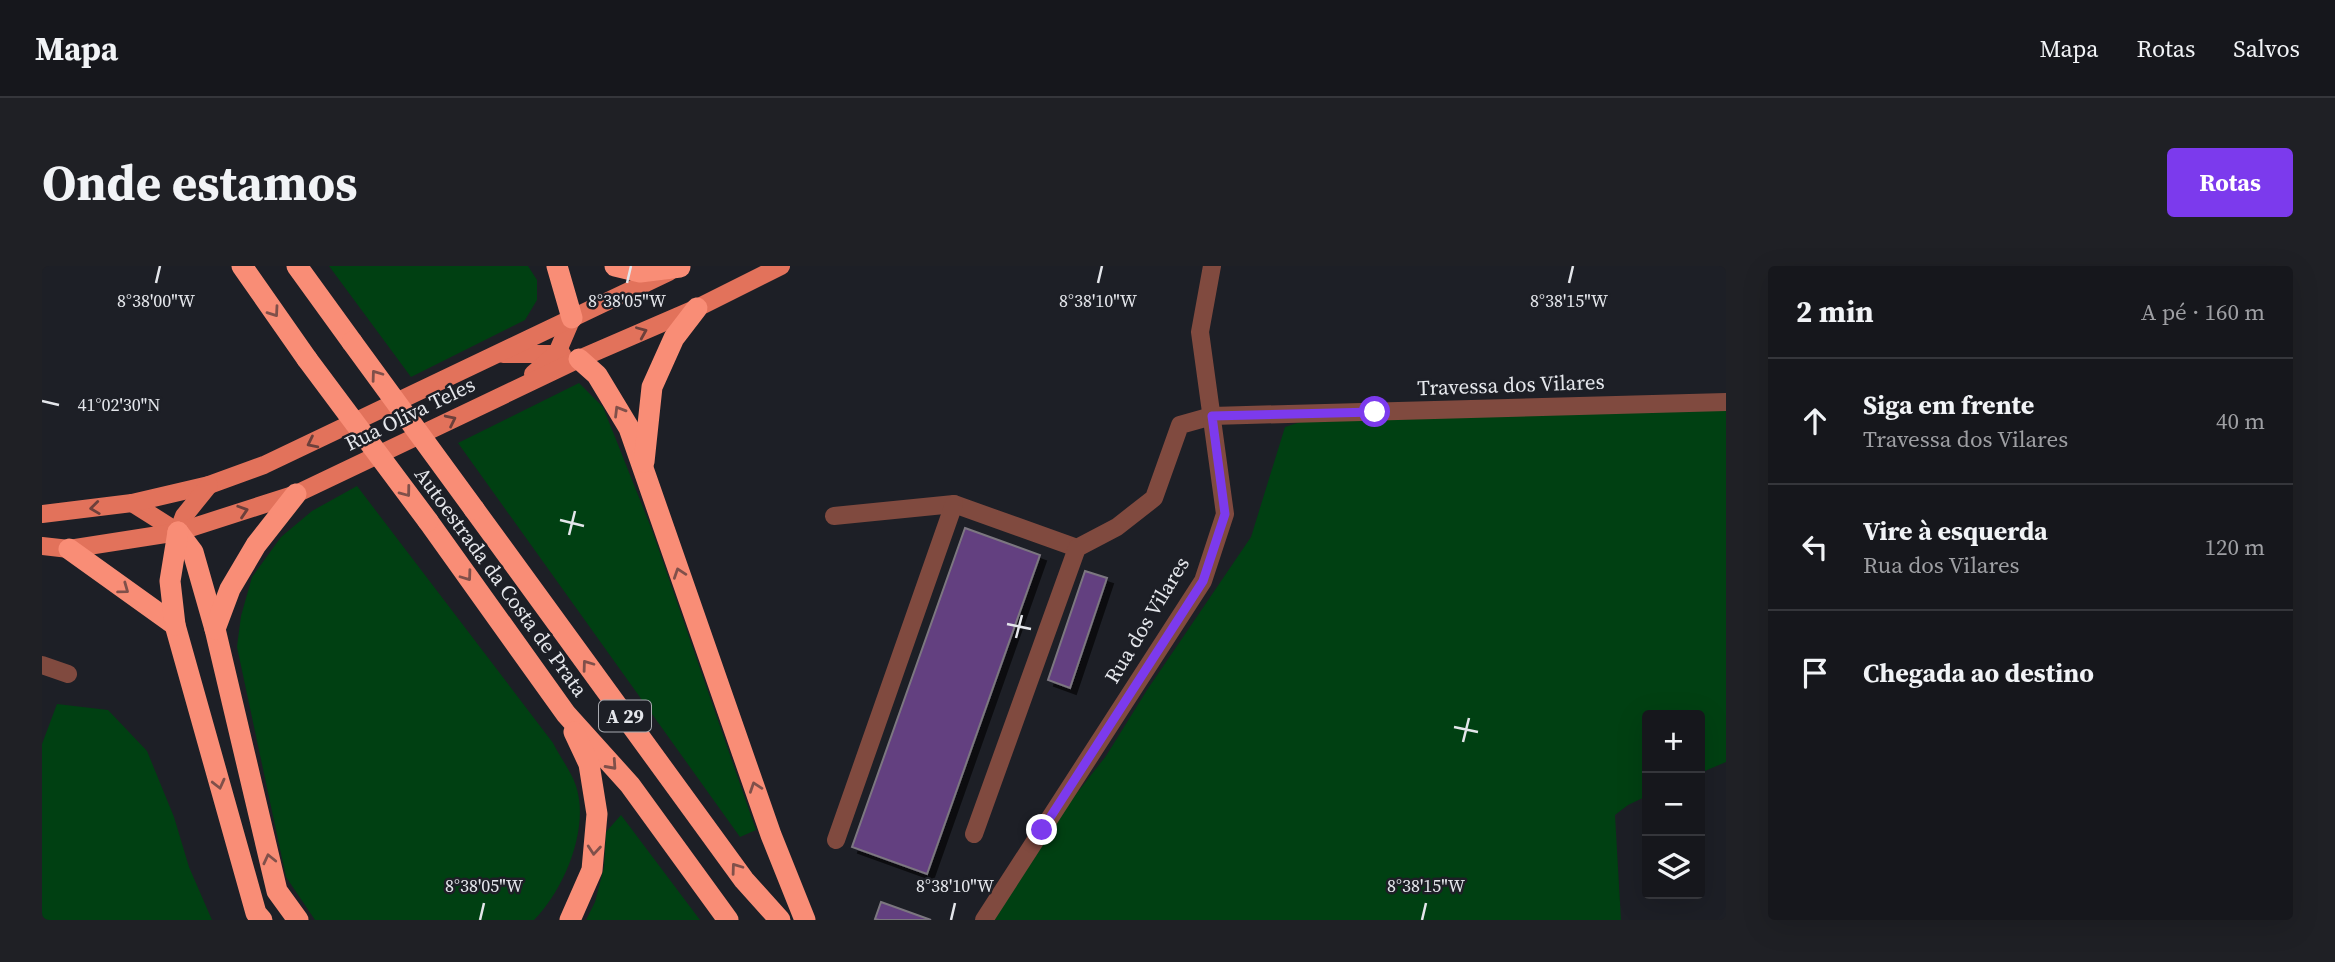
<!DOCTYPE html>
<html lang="pt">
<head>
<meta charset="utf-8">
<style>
  :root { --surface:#16171c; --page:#1f2025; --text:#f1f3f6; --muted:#9e9fa3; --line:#35363b; --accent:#7c3aed }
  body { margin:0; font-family:"Source Serif 4",serif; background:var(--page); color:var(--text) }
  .controls { position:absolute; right:21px; bottom:21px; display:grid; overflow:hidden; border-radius:7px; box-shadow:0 7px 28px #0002 }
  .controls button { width:63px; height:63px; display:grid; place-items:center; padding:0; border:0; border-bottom:2px solid var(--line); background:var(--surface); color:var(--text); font:35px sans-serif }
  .stop { position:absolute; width:21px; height:21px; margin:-16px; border:5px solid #7c3aed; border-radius:50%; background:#fff }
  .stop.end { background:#7c3aed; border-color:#fff; box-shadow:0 2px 7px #0008 }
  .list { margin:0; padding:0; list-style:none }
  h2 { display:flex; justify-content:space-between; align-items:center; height:91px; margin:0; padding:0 28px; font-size:30px }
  h2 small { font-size:23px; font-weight:400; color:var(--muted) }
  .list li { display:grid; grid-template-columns:46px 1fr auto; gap:21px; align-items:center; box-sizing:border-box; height:126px; padding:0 28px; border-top:2px solid var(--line) }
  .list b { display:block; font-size:26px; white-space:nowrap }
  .list p { margin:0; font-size:23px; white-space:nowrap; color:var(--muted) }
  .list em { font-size:23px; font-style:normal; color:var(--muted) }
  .icon { flex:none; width:38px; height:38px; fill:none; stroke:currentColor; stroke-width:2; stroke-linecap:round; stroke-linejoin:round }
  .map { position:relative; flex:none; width:1684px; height:654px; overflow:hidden; border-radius:7px }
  header { display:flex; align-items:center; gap:42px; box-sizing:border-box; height:98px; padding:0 35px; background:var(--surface); border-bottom:2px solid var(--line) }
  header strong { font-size:33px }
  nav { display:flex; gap:38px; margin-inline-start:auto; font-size:24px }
  .intro { display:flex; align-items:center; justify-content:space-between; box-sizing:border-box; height:168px; padding:0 42px }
  h1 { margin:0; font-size:49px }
  .button { padding:18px 32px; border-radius:7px; background:var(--accent); color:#fff; font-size:24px; font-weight:700 }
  main { display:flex; gap:42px; padding:0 42px }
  aside { flex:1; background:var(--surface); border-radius:7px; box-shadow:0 7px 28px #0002 }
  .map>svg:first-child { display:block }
  .green { fill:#004012 }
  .building { fill:#633f80; stroke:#7c7780; stroke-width:2; filter:url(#shadow) }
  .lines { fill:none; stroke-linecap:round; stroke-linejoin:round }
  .minor { stroke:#804a3f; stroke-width:18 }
  .major { stroke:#e2725b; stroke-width:18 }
  .highway { stroke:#f98d76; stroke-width:21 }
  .highway-bridge { stroke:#f98d76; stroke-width:21 }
  .oneway { stroke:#80504a }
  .oneway2 { stroke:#6c403b }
  .route { stroke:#7c3aed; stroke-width:9 }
  .ticks { fill:none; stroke:#e4e6eb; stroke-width:2.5 }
  .labels { text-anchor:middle; stroke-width:5; stroke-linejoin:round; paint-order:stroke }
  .shield { fill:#1d1f26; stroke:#a8aab0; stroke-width:2 }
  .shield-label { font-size:19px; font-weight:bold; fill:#e4e6eb }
  .street-label { font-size:21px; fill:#e4e6eb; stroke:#1d1f26 }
  .ticks-label { font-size:18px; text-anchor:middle; fill:#e4e6eb; stroke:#1d1f26; stroke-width:5; stroke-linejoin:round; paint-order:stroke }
</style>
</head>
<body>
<header>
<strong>Mapa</strong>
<nav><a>Mapa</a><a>Rotas</a><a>Salvos</a></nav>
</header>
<div class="intro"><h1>Onde estamos</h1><a class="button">Rotas</a></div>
<main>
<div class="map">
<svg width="1684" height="654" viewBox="0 0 1684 654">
  <defs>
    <filter id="shadow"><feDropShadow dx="6" dy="6" stdDeviation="0" flood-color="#0009"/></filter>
  </defs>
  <rect width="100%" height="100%" fill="#1d1f26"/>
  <!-- green -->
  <g class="green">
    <polygon points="287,0 486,0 495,14 495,34 483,54 369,111"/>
    <polygon points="537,117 561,141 610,264 714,564 698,571 416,177"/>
    <polygon points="1684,134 1684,496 1658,507 1658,449 1605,449 1605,530 1586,539 1573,549 1579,654 935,654 1064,490 1105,424 1209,271 1243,161 1289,146"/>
    <path d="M315,220L511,477C518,491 529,505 534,520C548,562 522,624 492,654H273L244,611L195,381L199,350L210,311L239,271L270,245Z"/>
    <polygon points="15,438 66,444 105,485 132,551 147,601 170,654 0,654 0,478"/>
    <polygon points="579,549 658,654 544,654 553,636 562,601 564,566"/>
  </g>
  <!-- building -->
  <g class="building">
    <polygon points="923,262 998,289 885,608 810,581"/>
    <polygon points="1043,305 1065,312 1028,422 1006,414"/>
    <polygon points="839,636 889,654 837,654 833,653"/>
  </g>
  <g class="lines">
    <!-- minor -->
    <g class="minor">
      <polyline points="792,250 912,238 1035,282"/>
      <polyline points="0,399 26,408"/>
      <polyline points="932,568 1035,282 1075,261 1112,232 1138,159 1170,150 1684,136"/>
      <polyline points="794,574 912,238"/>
      <polyline points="942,654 1161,315 1183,248 1158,66 1170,0"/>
    </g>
    <!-- major -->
    <g class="major">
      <polyline points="461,88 520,88"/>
      <polyline points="491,108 515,87 530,52"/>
      <polyline points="90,237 136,266"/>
      <polyline points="0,248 90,237 167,219 222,199 627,6"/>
      <polyline points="136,266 142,250 167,219"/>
      <polyline points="0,280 27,283 136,266 254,228 537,93 655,42 739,0"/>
    </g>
    <!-- highway -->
    <g class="highway">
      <polyline points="200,0 265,93"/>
      <polyline points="255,0 310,76"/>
      <polyline points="515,0 530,52"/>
      <polyline points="573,0 598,6 638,1"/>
      <polyline points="537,93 555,109 587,162 729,569 763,654"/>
      <polyline points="602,196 610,121 632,72 655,42"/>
      <polyline points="432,243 702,614 738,654"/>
      <polyline points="386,255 524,448 588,519 686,654"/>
      <polyline points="136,266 151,286 173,363 235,625 256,654"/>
      <polyline points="27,283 133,359 214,647 220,654"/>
      <polyline points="133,359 128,315 136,266"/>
      <polyline points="173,363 188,323 214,279 254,228"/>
      <polyline points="528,654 550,604 555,548 547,498 532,466"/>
    </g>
    <!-- highway-bridge -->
    <g class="highway-bridge">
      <polyline points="310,76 432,243"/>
      <polyline points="265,93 386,255"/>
    </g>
  </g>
  <!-- one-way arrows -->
  <defs><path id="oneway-chevron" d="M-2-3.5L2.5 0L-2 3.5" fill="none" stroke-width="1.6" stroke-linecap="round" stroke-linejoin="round" transform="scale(1.75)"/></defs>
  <g class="oneway">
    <use href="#oneway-chevron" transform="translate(232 46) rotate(55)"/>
    <use href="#oneway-chevron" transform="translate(334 109) rotate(-126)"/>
    <use href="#oneway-chevron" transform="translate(577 145) rotate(-121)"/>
    <use href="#oneway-chevron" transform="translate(364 226) rotate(53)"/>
    <use href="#oneway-chevron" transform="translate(637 307) rotate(-109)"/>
    <use href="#oneway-chevron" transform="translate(425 310) rotate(54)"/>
    <use href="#oneway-chevron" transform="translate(82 323) rotate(36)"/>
    <use href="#oneway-chevron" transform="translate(545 399) rotate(-126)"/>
    <use href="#oneway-chevron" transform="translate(570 499) rotate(48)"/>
    <use href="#oneway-chevron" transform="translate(177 518) rotate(76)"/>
    <use href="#oneway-chevron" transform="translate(713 521) rotate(-109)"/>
    <use href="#oneway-chevron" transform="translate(552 584) rotate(95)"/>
    <use href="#oneway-chevron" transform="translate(227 593) rotate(-103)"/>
    <use href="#oneway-chevron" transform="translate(694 602) rotate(-126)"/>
  </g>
  <g class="oneway2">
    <use href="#oneway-chevron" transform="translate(600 66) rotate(-23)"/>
    <use href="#oneway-chevron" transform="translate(409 154) rotate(-26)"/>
    <use href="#oneway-chevron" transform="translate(270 177) rotate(154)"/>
    <use href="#oneway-chevron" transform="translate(53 242) rotate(173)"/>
    <use href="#oneway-chevron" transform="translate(201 245) rotate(-18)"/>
  </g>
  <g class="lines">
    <!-- route -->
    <polyline class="route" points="1000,564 1161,315 1183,248 1170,150 1333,146"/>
  </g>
  <!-- ticks -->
  <path class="ticks" d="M114,17L118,0M585,17L589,0M1056,17L1060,0M1527,17L1531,0M0,135L17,139M518,254L542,260M527,269L533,245M965,358L989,363M974,372L980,349M1412,461L1436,466M1421,476L1427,452M438,654L442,637M909,654L913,637M1380,654L1384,637"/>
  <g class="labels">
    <!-- shield labels -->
    <rect class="shield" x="557" y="434.5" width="52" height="31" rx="5"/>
    <g class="shield-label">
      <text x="583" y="457">A 29</text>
    </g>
    <!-- street labels -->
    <g class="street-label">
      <text transform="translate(1469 119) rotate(-2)" y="7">Travessa dos Vilares</text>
      <text transform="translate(368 148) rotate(-26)" y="7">Rua Oliva Teles</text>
      <text transform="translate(459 316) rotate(54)" y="7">Autoestrada da Costa de Prata</text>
      <text transform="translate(1105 354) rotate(-59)" y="7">Rua dos Vilares</text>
    </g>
  </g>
  <g class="ticks-label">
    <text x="114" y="41">8°38'00"W</text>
    <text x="585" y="41">8°38'05"W</text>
    <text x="1056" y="41">8°38'10"W</text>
    <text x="1527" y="41">8°38'15"W</text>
    <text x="77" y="145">41°02'30"N</text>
    <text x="442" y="626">8°38'05"W</text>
    <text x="913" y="626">8°38'10"W</text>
    <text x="1384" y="626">8°38'15"W</text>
  </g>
</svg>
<div class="controls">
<button>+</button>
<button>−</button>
<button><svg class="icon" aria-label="layers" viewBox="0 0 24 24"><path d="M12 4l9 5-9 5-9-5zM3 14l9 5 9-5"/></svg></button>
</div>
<div class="stop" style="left:1333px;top:146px"></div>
<div class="stop end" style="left:1000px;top:564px"></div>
</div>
<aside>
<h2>2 min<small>A pé · 160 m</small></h2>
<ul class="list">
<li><svg class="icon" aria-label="ahead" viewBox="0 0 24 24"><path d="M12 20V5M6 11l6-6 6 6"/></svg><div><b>Siga em frente</b><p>Travessa dos Vilares</p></div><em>40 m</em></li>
<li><svg class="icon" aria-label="left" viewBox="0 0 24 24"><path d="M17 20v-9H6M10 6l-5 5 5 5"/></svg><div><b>Vire à esquerda</b><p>Rua dos Vilares</p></div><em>120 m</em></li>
<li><svg class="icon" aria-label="arrive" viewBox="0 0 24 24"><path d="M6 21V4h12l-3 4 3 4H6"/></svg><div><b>Chegada ao destino</b></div></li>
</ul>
</aside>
</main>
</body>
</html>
